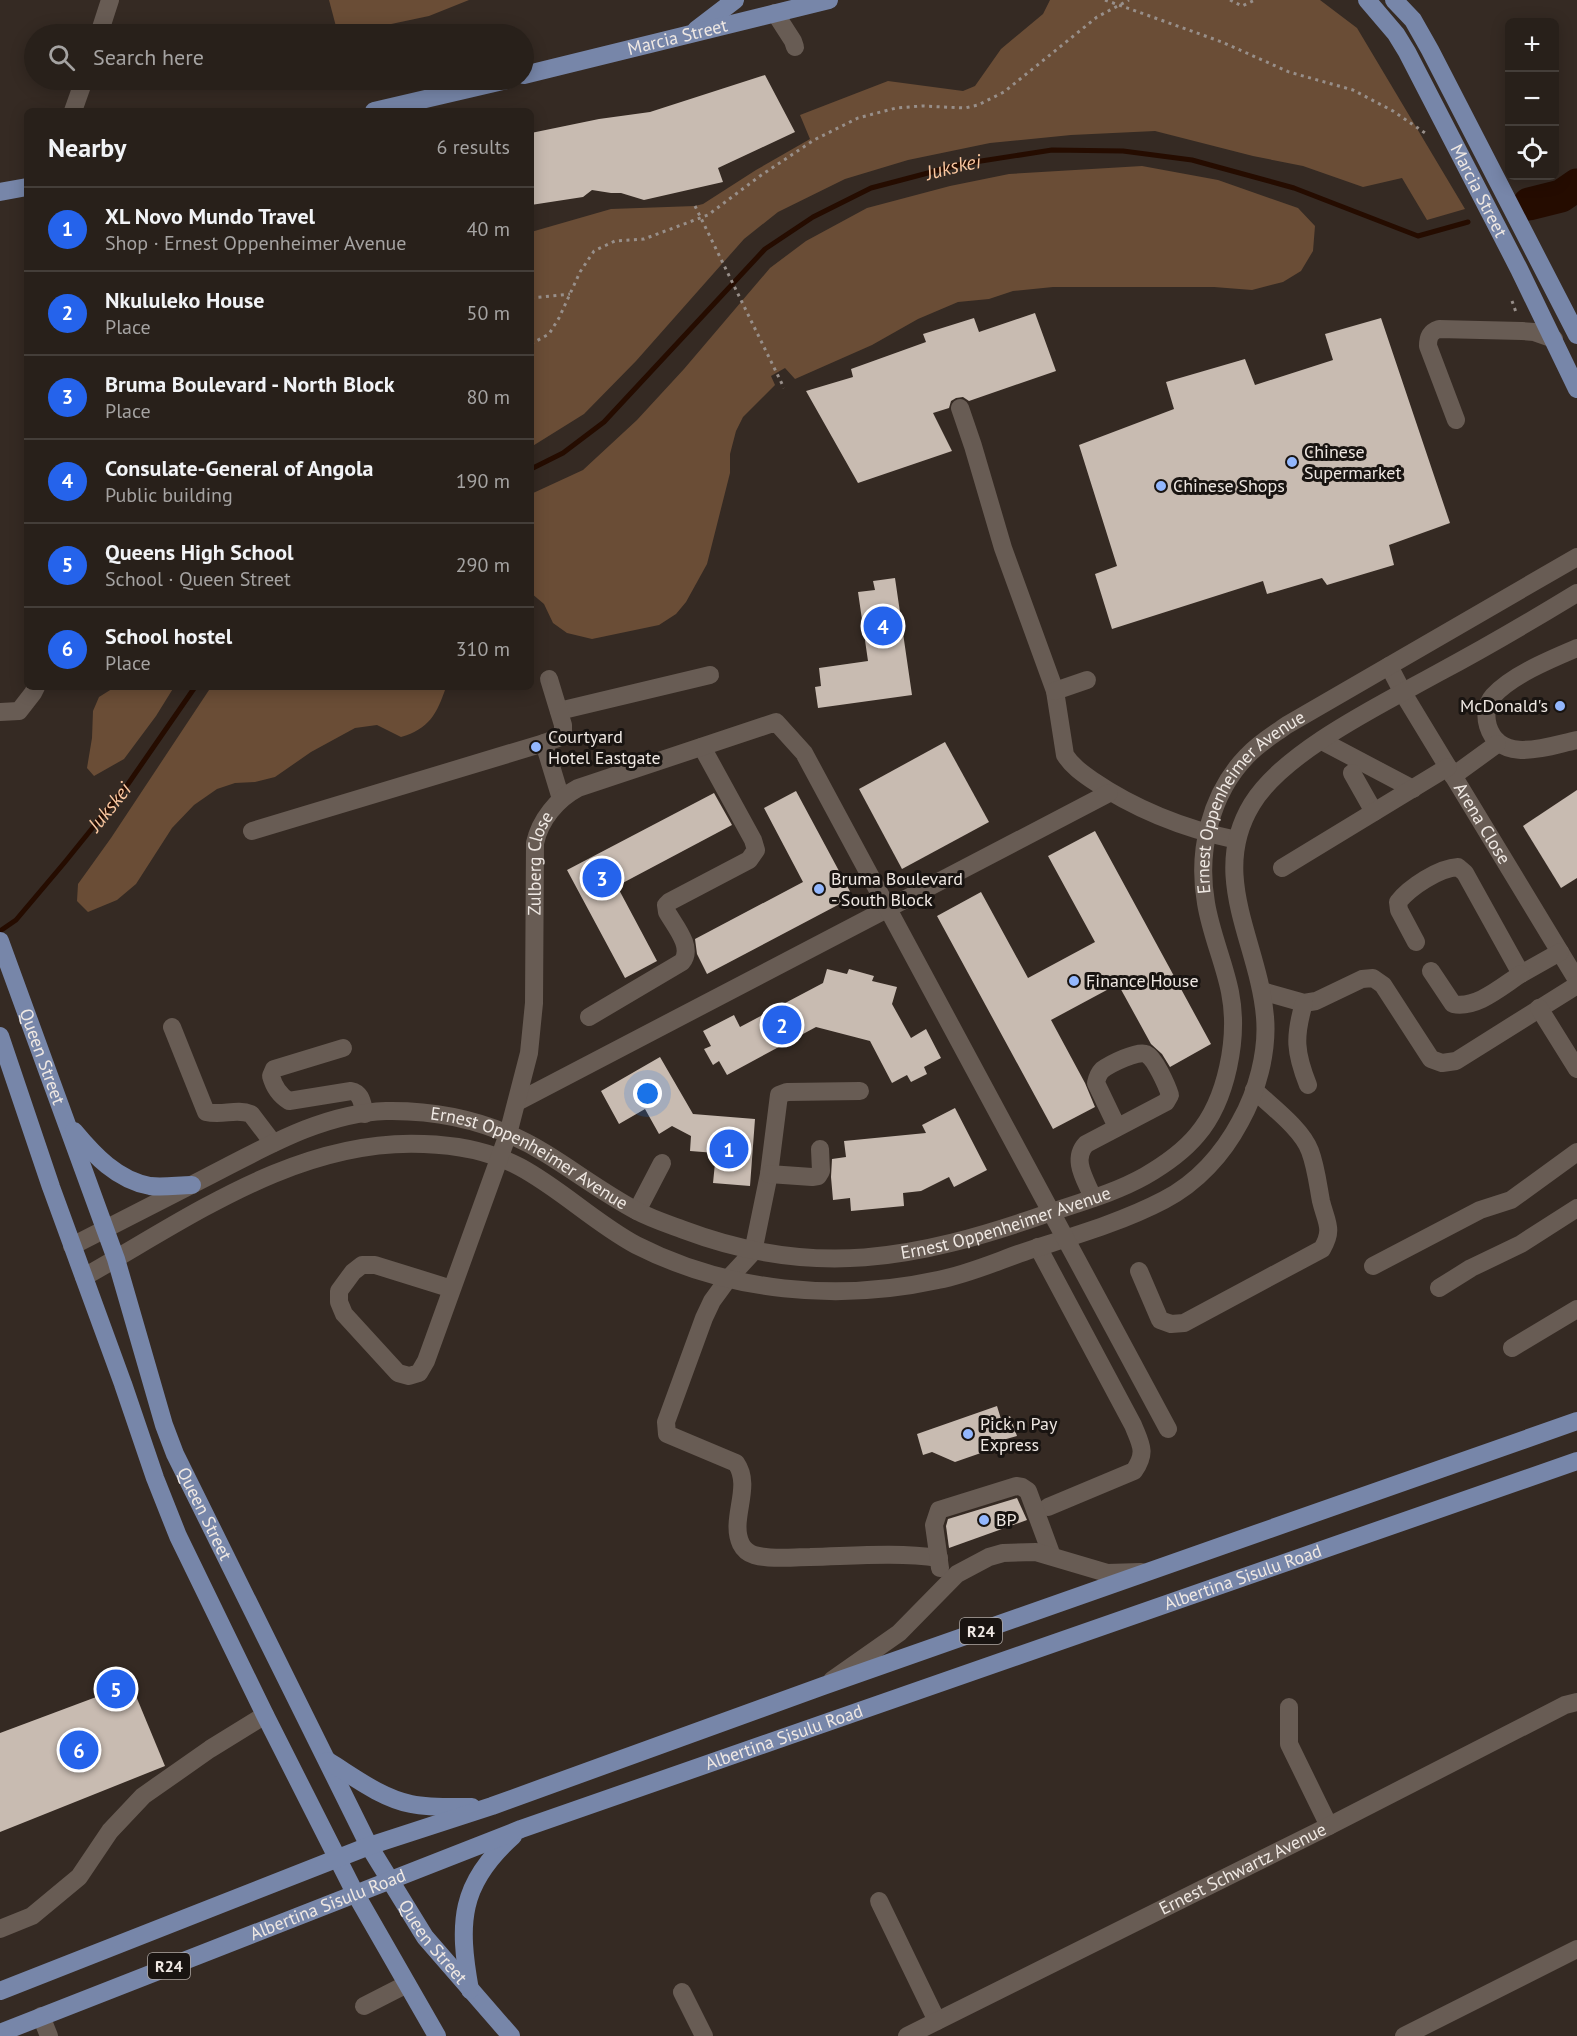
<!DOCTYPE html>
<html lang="en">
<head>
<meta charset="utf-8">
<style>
  :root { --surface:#28201a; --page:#342d27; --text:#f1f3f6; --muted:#a5a3a2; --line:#443e39; --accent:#2563eb }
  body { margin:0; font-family:"PT Sans",sans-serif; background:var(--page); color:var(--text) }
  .controls { position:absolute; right:18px; top:18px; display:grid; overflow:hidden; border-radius:9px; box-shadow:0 3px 15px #0003 }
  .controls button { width:54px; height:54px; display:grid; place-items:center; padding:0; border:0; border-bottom:2px solid var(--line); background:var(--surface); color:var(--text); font:30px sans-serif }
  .you { position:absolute; left:648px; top:1094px; width:21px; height:21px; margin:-15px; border:4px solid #fff; border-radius:50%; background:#1a73e8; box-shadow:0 0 0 9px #1a73e833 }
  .badge { display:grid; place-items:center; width:39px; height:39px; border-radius:50%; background:var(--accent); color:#fff; font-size:20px; font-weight:700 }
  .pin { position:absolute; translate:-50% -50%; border:3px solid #fff; box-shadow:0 2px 6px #0006 }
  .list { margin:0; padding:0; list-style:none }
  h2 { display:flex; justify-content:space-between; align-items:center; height:78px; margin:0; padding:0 24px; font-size:26px }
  h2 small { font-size:20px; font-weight:400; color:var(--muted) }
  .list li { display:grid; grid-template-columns:39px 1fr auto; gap:18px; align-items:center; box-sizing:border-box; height:84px; padding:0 24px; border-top:2px solid var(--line) }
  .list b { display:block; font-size:22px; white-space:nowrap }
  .list p { margin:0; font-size:20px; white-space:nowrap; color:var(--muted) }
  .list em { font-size:20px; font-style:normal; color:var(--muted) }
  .icon { flex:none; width:33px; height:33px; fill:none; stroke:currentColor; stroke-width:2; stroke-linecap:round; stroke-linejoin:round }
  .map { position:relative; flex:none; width:1577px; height:2036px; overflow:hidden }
  .search { position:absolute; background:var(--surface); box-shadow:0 3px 15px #0003; left:24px; top:24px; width:510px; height:66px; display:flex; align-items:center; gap:15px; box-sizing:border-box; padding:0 21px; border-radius:33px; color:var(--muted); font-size:22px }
  .panel { position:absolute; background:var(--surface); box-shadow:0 3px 15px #0003; left:24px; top:108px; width:510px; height:582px; border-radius:9px }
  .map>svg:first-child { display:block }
  .green { fill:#6a4d36 }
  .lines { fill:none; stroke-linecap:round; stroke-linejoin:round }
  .stream { stroke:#250c00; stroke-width:5 }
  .river { stroke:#250c00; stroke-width:33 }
  .building { fill:#c8bbb1 }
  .path { stroke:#988f8a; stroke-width:3; stroke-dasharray:3 4.5; stroke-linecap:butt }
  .minor { stroke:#685c54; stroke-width:18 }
  .major { stroke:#7786a9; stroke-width:18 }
  .poi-dot { fill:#93b7fd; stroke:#191411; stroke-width:2 }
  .labels { text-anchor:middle; stroke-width:6; stroke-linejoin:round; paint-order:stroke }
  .shield { fill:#191411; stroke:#afa8a4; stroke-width:1.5 }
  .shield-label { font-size:16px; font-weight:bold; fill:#efe8e3 }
  .street-label { font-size:18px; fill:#efe8e3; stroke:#191411 }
  .poi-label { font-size:18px; fill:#efe8e3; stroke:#191411; text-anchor:start }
  .water-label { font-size:20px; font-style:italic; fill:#fac7a0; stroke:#191411 }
</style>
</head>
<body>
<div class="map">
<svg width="1577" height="2036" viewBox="0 0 1577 2036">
  <rect width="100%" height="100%" fill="#352a23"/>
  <!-- green -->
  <g class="green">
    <polygon points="329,0 469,0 429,16 344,34 338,34"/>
    <polygon points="1050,0 1320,0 1357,28 1465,209 1427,220 1402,178 1363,187 1303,166 1253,156 1155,131 1071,135 990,143 908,160 845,179 778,212 744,239 636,361 584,414 531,447 531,232 611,209 695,206 703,204 756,170 810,139 800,115 888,81 963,91 975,86 1001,49 1043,14"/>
    <polygon points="1142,166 1218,180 1298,208 1315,226 1313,251 1301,271 1283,282 1252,290 1214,287 1053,287 1013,291 989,299 958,302 918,319 872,345 795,379 785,368 771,376 775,385 743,417 736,431 730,454 730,473 707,564 686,602 676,614 659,625 592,639 567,633 553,623 544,604 531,593 531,494 583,470 637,420 684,369 770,268 806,241 867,208 950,186 1009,174"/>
    <polygon points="115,687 174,687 156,716 124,759 94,776 87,768 92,738 93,711 99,697"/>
    <path d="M211,687H446C437,714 429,729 401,737L377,725L355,728L311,752L275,777L255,782L235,783L217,789L194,805L172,828L136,884L117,900L88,912L77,901L78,884L111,838Z"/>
  </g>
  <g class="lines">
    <!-- stream -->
    <g class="stream">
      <path id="s1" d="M531,469L563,453L604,422L765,249L813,217L871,188L962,164L1052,150L1123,151L1192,160L1294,188L1418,236L1468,222"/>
      <path id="s2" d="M0,931L16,920L65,862L128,784L195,687"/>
    </g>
    <!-- river -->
    <polyline class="river" points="1529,204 1561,196 1577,185"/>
  </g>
  <!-- building -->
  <g class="building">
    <polygon points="765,75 795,132 718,168 723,182 644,200 621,193 611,193 592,190 583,197 531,205 531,133 599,119 650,112"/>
    <polygon points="1035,313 1056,371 969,401 963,397 956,398 951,401 949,408 933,413 952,451 858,483 806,391 853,377 851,369 926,342 923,334 974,318 979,332"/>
    <polygon points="1381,318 1450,523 1389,545 1394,565 1327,585 1322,578 1267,594 1263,581 1112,629 1095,574 1117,566 1079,445 1174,409 1166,382 1245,359 1255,385 1333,360 1325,334"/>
    <polygon points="895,578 912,695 818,708 815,687 821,686 819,668 868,661 858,592 875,590 873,581"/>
    <polygon points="945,742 989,822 902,869 859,789"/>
    <polygon points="1577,790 1577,878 1561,888 1523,826"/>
    <polygon points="796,791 853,897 707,974 697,954 695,939 803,882 764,808"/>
    <polygon points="714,793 732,825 617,886 657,961 625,978 567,870"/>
    <polygon points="1095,831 1211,1044 1170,1067 1162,1054 1151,1044 1118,984 1051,1020 1085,1083 1095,1107 1053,1129 937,916 981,892 1028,978 1095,942 1048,856"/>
    <polygon points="827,969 847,974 849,969 874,976 872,981 897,987 892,1004 911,1038 926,1029 941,1058 924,1067 927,1074 911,1082 907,1075 892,1083 870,1041 816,1027 727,1075 719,1061 713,1065 704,1049 711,1046 703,1031 734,1015 740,1027 823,983"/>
    <polygon points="660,1057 693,1114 755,1119 750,1186 713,1183 716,1153 690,1151 691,1136 672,1126 659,1134 645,1109 619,1124 601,1091"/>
    <polygon points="955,1108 987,1170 954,1187 949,1177 921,1191 903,1193 904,1206 851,1211 850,1198 833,1200 831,1177 832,1159 846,1157 844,1141 926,1133 922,1125"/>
    <polygon points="997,1406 1001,1419 1010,1416 1017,1436 999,1441 1001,1446 955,1462 932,1452 923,1455 917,1434"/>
    <polygon points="1017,1498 1027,1520 949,1548 946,1526 948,1519"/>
    <polygon points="131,1684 165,1766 0,1832 0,1733"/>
  </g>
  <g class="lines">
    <!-- path -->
    <g class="path">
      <polyline points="1105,0 1222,42 1289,72 1353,90 1393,111 1428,135"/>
      <polyline points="1230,0 1242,6 1255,0"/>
      <polyline points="695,206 784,388"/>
      <polyline points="531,298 570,294"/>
      <polyline points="1512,301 1517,315"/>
      <polyline points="531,344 549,334 559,318 580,272 594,251 615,241 644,239 708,215 760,176 814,140 858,118 896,108 922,106 965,108 978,105 1004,92 1097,17 1129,0"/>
    </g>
    <!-- minor -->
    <g class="minor">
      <polyline points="775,13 793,41 795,47"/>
      <polyline points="99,34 110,0"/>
      <polyline points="73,111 84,80"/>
      <path d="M960,408L973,446L1003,548L1055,691L1065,755C1072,766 1082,773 1092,780C1136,810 1185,829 1237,840"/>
      <path d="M1456,420L1428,346C1428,337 1430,332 1439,329L1522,331L1534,332L1554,339"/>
      <path d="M1577,648C1551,659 1512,675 1493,696C1486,704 1485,716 1488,726C1500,765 1548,746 1577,740"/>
      <path id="s3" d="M1389,666L1403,693L1577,980"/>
      <polyline points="1055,691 1087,680"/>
      <polyline points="559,711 710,675"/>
      <polyline points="0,712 19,711 33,693 36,687"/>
      <polyline points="1322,741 1413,789"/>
      <polyline points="544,743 558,738 563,733 563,725 549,679"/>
      <polyline points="1352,773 1374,812"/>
      <polyline points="1453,776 1497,744"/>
      <polyline points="252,831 544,743 561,799"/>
      <polyline points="1282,868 1448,767"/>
      <path d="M1416,942L1399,910L1398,902C1410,887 1439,868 1458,867L1465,873L1521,974L1560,952"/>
      <path d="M1431,971L1453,1004C1477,1009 1502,986 1521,974"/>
      <polyline points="1262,991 1304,1003 1316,1001 1362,979 1373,978 1383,985 1431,1059 1442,1063 1456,1061 1577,985"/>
      <path d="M1304,1003C1294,1037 1295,1052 1308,1085"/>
      <polyline points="1539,1008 1577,1069"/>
      <path d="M589,1017L682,962C694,947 674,925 667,912L666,905L669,902L749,860L756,850L753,840L702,747"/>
      <path d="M172,1027L206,1112C223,1116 236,1108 251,1114L273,1143"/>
      <path d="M343,1048L274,1069L271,1076C274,1087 279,1095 289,1101L351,1091C362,1093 362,1104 365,1114"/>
      <path d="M860,1091L787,1092L779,1095L769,1174L753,1252L728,1279L712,1301L704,1318L666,1422L667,1434L736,1463C753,1487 729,1519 741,1544C744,1550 748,1553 754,1555C772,1560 792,1557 810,1557C853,1556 897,1552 939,1558"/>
      <polyline points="517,1102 1109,793"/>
      <polyline points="769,1174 812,1177 818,1176 821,1171 820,1149"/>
      <path d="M1093,1198C1086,1180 1071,1160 1086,1144L1166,1102L1170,1095C1167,1086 1155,1058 1146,1054C1138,1050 1110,1064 1102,1070C1098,1074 1097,1078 1096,1083L1117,1127"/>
      <polyline points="637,1211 662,1163"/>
      <path id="s4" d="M72,1246C117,1223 162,1200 207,1177C262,1149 322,1113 386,1111C443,1110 496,1123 545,1153C576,1172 605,1194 637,1211C652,1219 668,1224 684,1230C814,1279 916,1259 1043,1215C1077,1203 1113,1194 1145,1176C1164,1165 1182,1153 1197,1135C1227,1100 1239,1037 1230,992C1224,962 1211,934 1206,903C1197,852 1210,794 1247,756C1259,743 1273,735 1287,725L1577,557"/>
      <path d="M1038,1247L1133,1425C1141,1445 1147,1452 1134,1471L1048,1507"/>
      <polyline points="1373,1266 1480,1210 1511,1200 1577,1152"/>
      <path d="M1139,1271L1160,1320L1171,1324L1184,1323L1322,1249C1334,1229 1326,1222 1321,1201C1318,1185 1316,1167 1310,1151C1302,1129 1271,1106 1254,1090"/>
      <path d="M84,1277C189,1218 298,1138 424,1144C457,1145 490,1151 520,1167C561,1189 595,1223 636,1245C728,1292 838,1302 938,1280C970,1274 1002,1259 1033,1249C1077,1235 1124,1221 1164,1200C1197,1183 1223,1154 1240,1122C1257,1092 1268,1052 1265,1017C1259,943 1208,876 1252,804C1284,751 1384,703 1438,673C1485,648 1531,621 1577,593"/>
      <polyline points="1439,1288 1471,1268 1521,1244 1577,1208"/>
      <path id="s5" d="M452,1289L375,1265H362L353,1272L339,1291V1302L344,1314L398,1373L409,1376L419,1373L426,1361L508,1134L529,1053L534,1003L535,843C540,820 557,799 578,788L776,722L804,753L1168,1429"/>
      <polyline points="1512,1348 1577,1309"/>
      <polyline points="940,1568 934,1525 939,1510 1016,1486 1022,1487 1028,1491 1052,1556"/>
      <polyline points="832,1680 899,1633 957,1574 989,1557 1003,1553 1036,1552 1107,1573 1141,1572"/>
      <polyline points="1289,1707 1289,1744 1329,1826"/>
      <polyline points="879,1901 937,2021"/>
      <polyline points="0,1929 32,1916 79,1877 110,1831 143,1796 210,1749 265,1715"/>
      <polyline points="682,1992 704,2036"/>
      <polyline points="364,2006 407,1984"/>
      <polyline points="41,2016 49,2036"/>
      <path id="s6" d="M907,2036L1329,1826L1565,1705L1577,1702"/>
      <polyline points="1404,2036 1577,1949"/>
    </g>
    <!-- major -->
    <g class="major">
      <path id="s7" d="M1367,0L1396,34L1407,52L1519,269L1577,389"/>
      <polyline points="1394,0 1413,20 1430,50 1577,335"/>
      <polyline points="696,30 735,0"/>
      <path id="s8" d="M524,75L829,0"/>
      <polyline points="374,111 507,80"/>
      <polyline points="0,192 27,187"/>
      <path id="s9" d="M0,941L116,1259L164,1425L175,1454L369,1846L425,1937L511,2036"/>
      <polyline points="0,1036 51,1187 123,1384 155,1478 178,1536 265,1715 355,1893 437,2036"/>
      <path d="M74,1131C94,1155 117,1180 150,1186C163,1188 179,1185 192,1185"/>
      <path d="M328,1761C354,1777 381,1798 411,1804C431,1808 452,1807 472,1807"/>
      <path d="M470,1990C458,1923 459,1884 513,1836"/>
      <polyline points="0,1991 369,1846 492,1806 823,1686 1577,1421"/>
      <path id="s10" d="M0,2033L521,1829L1577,1461"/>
    </g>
  </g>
  <!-- markers -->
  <g class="poi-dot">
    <circle cx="1292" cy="462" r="6"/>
    <circle cx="1161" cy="486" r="6"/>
    <circle cx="1560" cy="706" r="6"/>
    <circle cx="536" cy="747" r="6"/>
    <circle cx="819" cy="889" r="6"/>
    <circle cx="1074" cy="981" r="6"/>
    <circle cx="968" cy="1434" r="6"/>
    <circle cx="984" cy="1520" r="6"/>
  </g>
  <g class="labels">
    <!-- shield labels -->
    <g class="shield">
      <rect x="960" y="1618" width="42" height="26" rx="4.5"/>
      <rect x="148" y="1953" width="42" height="26" rx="4.5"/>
    </g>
    <g class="shield-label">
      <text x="981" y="1637">R24</text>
      <text x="169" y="1972">R24</text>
    </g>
    <!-- street labels -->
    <g class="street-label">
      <text dy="6" stroke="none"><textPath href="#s8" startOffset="158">Marcia Street</textPath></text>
      <text dy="6" stroke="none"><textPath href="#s7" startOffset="222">Marcia Street</textPath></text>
      <text dy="6" stroke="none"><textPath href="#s4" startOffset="1576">Ernest Oppenheimer Avenue</textPath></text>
      <text dy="6" stroke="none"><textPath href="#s3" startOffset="183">Arena Close</textPath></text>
      <text dy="6" stroke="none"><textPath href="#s5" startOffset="784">Zulberg Close</textPath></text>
      <text dy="6" stroke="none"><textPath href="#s9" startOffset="123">Queen Street</textPath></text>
      <text dy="6" stroke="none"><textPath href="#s4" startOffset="498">Ernest Oppenheimer Avenue</textPath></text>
      <text dy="6" stroke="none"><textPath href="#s4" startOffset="1000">Ernest Oppenheimer Avenue</textPath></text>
      <text dy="6" stroke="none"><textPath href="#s9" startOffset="609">Queen Street</textPath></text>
      <text dy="6" stroke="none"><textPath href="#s10" startOffset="1324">Albertina Sisulu Road</textPath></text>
      <text dy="6" stroke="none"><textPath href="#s10" startOffset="838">Albertina Sisulu Road</textPath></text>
      <text dy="6" stroke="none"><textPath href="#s6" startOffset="375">Ernest Schwartz Avenue</textPath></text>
      <text dy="6" stroke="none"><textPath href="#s10" startOffset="352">Albertina Sisulu Road</textPath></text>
      <text dy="6" stroke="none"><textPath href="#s9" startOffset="1095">Queen Street</textPath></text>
    </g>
    <!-- poi labels -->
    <g class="poi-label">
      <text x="1304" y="458">Chinese<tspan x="1304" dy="21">Supermarket</tspan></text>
      <text x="1173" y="492">Chinese Shops</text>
      <text x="1548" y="712" text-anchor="end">McDonald's</text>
      <text x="548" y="743">Courtyard<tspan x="548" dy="21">Hotel Eastgate</tspan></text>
      <text x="831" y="885">Bruma Boulevard<tspan x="831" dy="21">- South Block</tspan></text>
      <text x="1086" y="987">Finance House</text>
      <text x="980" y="1430">Pick n Pay<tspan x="980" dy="21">Express</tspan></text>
      <text x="996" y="1526">BP</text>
    </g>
    <!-- water labels -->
    <g class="water-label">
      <text dy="7" stroke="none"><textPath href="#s1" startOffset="531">Jukskei</textPath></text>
      <text dy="7" stroke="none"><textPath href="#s2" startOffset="166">Jukskei</textPath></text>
    </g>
  </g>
</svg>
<div class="controls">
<button>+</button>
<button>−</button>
<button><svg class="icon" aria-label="locate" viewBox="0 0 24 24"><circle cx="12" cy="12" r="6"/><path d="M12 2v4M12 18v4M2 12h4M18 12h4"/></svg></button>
</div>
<div class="you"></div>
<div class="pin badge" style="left:729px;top:1149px">1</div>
<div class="pin badge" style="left:782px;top:1025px">2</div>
<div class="pin badge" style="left:602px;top:878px">3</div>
<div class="pin badge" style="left:883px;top:626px">4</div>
<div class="pin badge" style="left:116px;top:1689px">5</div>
<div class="pin badge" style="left:79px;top:1750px">6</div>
<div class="search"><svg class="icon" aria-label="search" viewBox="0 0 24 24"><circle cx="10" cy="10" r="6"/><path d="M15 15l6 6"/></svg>Search here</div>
<section class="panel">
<h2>Nearby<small>6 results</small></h2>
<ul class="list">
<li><span class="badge">1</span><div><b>XL Novo Mundo Travel</b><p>Shop · Ernest Oppenheimer Avenue</p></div><em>40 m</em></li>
<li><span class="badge">2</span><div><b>Nkululeko House</b><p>Place</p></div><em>50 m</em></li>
<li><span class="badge">3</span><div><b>Bruma Boulevard - North Block</b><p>Place</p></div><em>80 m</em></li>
<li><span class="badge">4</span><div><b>Consulate-General of Angola</b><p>Public building</p></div><em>190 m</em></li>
<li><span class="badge">5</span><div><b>Queens High School</b><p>School · Queen Street</p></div><em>290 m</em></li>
<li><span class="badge">6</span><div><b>School hostel</b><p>Place</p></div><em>310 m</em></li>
</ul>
</section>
</div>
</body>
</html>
